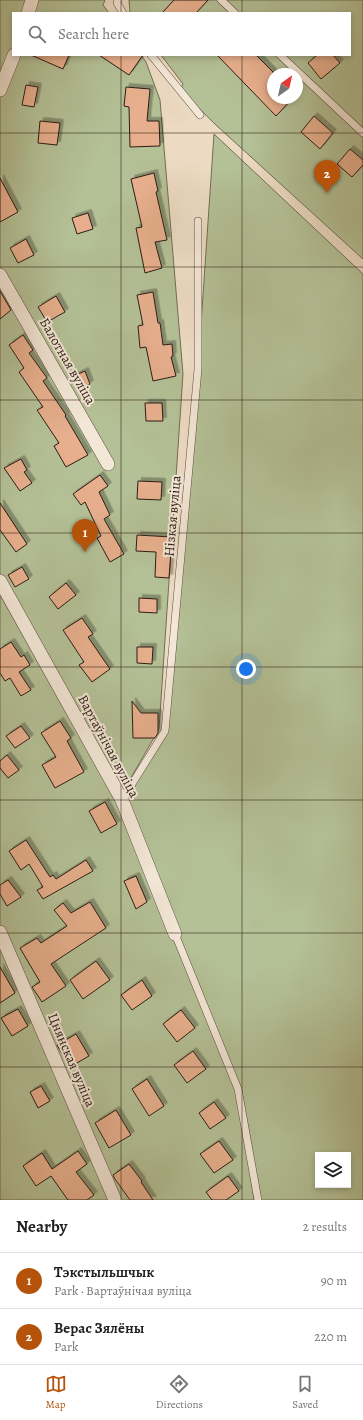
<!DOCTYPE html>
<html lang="en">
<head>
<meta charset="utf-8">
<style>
  :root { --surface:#fff; --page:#f2f2f2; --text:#222; --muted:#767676; --line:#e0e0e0; --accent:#b45309 }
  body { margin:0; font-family:Alegreya,serif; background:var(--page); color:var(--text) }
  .controls { position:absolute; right:12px; bottom:12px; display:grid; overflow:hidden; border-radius:0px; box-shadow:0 2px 6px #0003 }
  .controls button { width:36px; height:36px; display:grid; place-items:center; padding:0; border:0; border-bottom:1px solid var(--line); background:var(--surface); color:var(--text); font:20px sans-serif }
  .compass { position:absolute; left:267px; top:68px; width:36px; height:36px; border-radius:50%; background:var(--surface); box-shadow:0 2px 6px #0003; rotate:34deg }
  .you { position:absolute; left:246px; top:669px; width:14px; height:14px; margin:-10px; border:3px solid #fff; border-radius:50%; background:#1a73e8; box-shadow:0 0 0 6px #1a73e833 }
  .badge { display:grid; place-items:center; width:26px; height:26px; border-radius:50%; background:var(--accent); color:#fff; font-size:13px; font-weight:700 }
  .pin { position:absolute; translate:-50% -33px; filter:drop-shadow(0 1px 2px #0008) }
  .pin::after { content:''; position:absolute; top:21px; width:14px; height:12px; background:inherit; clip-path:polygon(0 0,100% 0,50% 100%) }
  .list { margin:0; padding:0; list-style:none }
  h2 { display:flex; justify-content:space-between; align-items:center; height:52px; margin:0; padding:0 16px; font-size:17px }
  h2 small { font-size:13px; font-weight:400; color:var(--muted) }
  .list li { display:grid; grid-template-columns:26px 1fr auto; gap:12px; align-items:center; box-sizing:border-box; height:56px; padding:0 16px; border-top:1px solid var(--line) }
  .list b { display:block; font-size:15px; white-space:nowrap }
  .list p { margin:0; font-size:13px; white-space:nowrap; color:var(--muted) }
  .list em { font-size:13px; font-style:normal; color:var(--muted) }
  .icon { flex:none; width:22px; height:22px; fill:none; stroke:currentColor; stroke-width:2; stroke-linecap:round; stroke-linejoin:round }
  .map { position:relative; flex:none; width:363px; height:1200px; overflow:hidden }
  .search { position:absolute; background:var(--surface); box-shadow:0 2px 6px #0003; left:12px; right:12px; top:12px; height:44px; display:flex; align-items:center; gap:10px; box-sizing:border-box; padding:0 14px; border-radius:0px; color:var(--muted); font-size:15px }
  .sheet { height:164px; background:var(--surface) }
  nav { display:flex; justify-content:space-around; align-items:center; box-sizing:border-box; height:56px; border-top:1px solid var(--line); background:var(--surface); font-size:11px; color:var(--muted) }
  nav a { display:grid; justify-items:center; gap:2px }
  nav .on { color:var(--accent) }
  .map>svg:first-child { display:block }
  .green { fill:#b4c096; stroke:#706e55; fill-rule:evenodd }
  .building { fill:#e7af8d; stroke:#2c1c14; filter:url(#shadow) }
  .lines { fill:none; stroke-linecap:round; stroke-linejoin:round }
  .service-casing { stroke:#5c4c40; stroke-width:8 }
  .minor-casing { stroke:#5c4c40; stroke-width:14 }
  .service { stroke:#f3e7d7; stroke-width:7 }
  .minor { stroke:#f3e7d7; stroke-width:13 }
  .grid { fill:none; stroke:#2c1c14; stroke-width:1; stroke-opacity:0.55 }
  .labels { text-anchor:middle; stroke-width:4; stroke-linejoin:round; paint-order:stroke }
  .street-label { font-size:14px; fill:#2c1c14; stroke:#f3e7d7 }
</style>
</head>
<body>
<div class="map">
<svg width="363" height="1200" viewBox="0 0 363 1200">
  <defs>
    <filter id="shadow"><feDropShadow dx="3.5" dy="-3.5" stdDeviation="0" flood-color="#0004"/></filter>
  </defs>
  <rect width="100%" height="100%" fill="#ecdac2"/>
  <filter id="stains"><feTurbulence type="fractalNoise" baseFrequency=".005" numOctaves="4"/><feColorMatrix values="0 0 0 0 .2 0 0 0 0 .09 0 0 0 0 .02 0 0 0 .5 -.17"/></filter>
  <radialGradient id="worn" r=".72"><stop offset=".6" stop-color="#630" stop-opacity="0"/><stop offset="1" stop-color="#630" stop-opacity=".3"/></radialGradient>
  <!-- green -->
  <g class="green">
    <path d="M0,0H105L103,5L109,13H13V55H141L146,62L160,100L183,374L159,729L117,802L122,800L165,731L198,369L214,134L363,274V1200H258L241,1107L254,1200H0ZM318,1155H348V1185H318Z"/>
    <path d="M129,0H363V259L217,126L180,90L183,84L161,55H350V13H130ZM273,74H297V98H273Z"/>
  </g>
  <!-- building -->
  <g class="building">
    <polygon points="174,0 208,0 196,13 162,13"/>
    <polygon points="31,55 69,55 63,69"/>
    <polygon points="99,55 143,55 129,75"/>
    <polygon points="217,55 256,55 273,72 273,98 293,98 276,116"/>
    <polygon points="317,55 333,55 340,63 321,79 308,63"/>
    <polygon points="26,85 38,87 34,107 22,105"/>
    <polygon points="126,87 150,89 147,121 159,121 160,146 130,147 129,107 124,106"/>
    <polygon points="314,116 333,133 320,149 301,132"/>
    <polygon points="40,121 60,123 57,145 38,143"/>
    <polygon points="350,149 363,160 363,165 352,177 337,164"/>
    <polygon points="154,173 158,191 156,192 167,240 155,242 162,268 145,273 136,228 142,227 131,179"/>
    <polygon points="0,178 18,212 0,222"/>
    <polygon points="88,213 93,229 77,234 72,218"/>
    <polygon points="26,239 34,255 18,263 10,248"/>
    <polygon points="0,291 11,310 0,319"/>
    <polygon points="153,292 158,323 160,323 163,345 172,344 173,356 171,357 176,376 153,381 146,347 140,348 138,326 143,325 137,295"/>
    <polygon points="56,296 65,312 47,322 38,307"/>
    <polygon points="23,335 33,350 29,353 47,378 43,381 66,415 65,416 88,455 66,467 54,446 59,443 37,410 43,407 19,372 24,368 9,345"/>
    <polygon points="85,371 90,384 79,389 74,376"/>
    <polygon points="145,403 162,403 163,421 146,421"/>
    <polygon points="21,459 27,470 24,472 32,483 20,491 4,468"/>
    <polygon points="100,475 108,486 99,492 110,515 104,519 124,554 110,562 97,538 101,536 85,502 81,505 73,494"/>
    <polygon points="138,481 162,482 161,500 137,499"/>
    <polygon points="0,503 27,544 16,552 0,530"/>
    <polygon points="137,535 172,537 169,578 155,577 156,552 136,551"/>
    <polygon points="22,567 29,579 15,587 8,575"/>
    <polygon points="66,583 76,595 58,609 49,597"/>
    <polygon points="139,598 157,599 157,613 139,612"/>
    <polygon points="82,618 93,634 88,637 110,669 92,682 79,665 84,662 63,630"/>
    <polygon points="11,642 21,657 24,655 30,665 19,672 31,690 21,696 10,678 5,681 0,673 0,649"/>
    <polygon points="137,647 153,647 152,664 137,663"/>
    <polygon points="132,701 141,713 158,713 158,733 155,738 133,738"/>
    <polygon points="60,721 71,738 67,741 84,772 55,788 42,765 56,757 41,733"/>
    <polygon points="21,726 30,738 15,748 6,736"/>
    <polygon points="7,755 19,770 8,778 0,768 0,761"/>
    <polygon points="105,802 117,824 101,833 89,811"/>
    <polygon points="26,840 50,877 53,875 56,879 86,860 93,871 43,899 37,890 43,887 29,864 21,870 9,851"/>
    <polygon points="136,876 147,902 136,909 124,881"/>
    <polygon points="8,880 21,897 7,906 0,894 0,885"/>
    <polygon points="90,902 106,928 51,964 66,986 42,1002 32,987 40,982 20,948 37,938 41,943 67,926 54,910 63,903 71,913"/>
    <polygon points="96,961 110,980 83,999 70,980"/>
    <polygon points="0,967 15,993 0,1003"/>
    <polygon points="142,980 152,996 132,1010 121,995"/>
    <polygon points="18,1009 28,1026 12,1036 1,1018"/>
    <polygon points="181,1010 195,1028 177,1042 163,1024"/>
    <polygon points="76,1034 89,1056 70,1067 57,1045"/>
    <polygon points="193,1051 206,1069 187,1083 174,1065"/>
    <polygon points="147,1079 164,1106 149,1116 132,1089"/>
    <polygon points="41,1086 50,1101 38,1108 30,1092"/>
    <polygon points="214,1102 226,1118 210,1129 199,1113"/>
    <polygon points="116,1110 131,1135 109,1148 95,1123"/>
    <polygon points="219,1141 233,1160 214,1173 200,1154"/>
    <polygon points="78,1151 87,1164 76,1172 94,1195 87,1200 68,1200 51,1176 36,1186 23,1166 42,1153 52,1169"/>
    <polygon points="129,1164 142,1181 141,1182 153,1200 130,1200 115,1179 113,1175"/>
    <polygon points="228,1176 239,1191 226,1200 212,1200 206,1192"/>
  </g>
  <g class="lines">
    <!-- service casing -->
    <g class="service-casing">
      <g id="service">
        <polyline points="118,0 117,3 123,13"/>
        <polyline points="221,0 235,13"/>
        <polyline points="151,55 200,115"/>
        <polyline points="280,55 363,133"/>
        <polyline points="122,800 165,731 198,369 198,221"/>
        <polyline points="175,934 238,1089 258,1200"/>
      </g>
    </g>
    <!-- minor casing -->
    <g class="minor-casing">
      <g id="minor">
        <polyline points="28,13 32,0"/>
        <polyline points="0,90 14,55"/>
        <polyline points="0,275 108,464"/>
        <polyline points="0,581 122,800 175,934"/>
        <polyline points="0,932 115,1200"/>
      </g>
    </g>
    <!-- service -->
    <use href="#service" class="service"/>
    <!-- minor -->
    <use href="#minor" class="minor"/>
  </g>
  <!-- grid -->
  <path class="grid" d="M121,0V13M242,0V13M121,55V1200M242,55V1200M0,133H363M0,267H363M0,400H363M0,533H363M0,667H363M0,800H363M0,933H363M0,1067H363"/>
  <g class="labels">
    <!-- street labels -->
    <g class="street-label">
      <text transform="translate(68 361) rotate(60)" y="5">Балотная вуліца</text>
      <text transform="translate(172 516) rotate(-85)" y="5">Нізкая вуліца</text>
      <text transform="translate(109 746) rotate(62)" y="5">Вартаўнічая вуліца</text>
      <text transform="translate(72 1060) rotate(67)" y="5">Цнянская вуліца</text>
    </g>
  </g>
  <rect width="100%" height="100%" filter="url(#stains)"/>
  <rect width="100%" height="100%" fill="url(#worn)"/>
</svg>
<div class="controls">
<button><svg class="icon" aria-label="layers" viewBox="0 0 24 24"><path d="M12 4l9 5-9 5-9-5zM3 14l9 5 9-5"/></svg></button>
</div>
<svg class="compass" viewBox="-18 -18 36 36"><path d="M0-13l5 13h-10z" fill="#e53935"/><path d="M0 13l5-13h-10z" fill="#767676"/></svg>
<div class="you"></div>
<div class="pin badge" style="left:85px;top:552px">1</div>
<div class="pin badge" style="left:327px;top:193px">2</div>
<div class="search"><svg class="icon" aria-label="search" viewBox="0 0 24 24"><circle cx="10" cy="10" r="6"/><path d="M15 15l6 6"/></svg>Search here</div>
</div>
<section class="sheet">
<h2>Nearby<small>2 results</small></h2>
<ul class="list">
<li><span class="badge">1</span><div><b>Тэкстыльшчык</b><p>Park · Вартаўнічая вуліца</p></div><em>90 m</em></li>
<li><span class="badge">2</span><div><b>Верас Зялёны</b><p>Park</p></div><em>220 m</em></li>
</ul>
</section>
<nav>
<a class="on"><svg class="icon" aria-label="map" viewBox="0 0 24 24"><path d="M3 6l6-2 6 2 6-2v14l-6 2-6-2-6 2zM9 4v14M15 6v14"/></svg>Map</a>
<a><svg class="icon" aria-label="directions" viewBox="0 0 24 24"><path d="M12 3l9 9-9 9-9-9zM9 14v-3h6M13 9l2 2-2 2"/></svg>Directions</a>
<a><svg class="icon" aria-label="saved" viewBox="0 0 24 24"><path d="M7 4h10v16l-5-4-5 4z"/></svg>Saved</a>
</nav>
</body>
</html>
